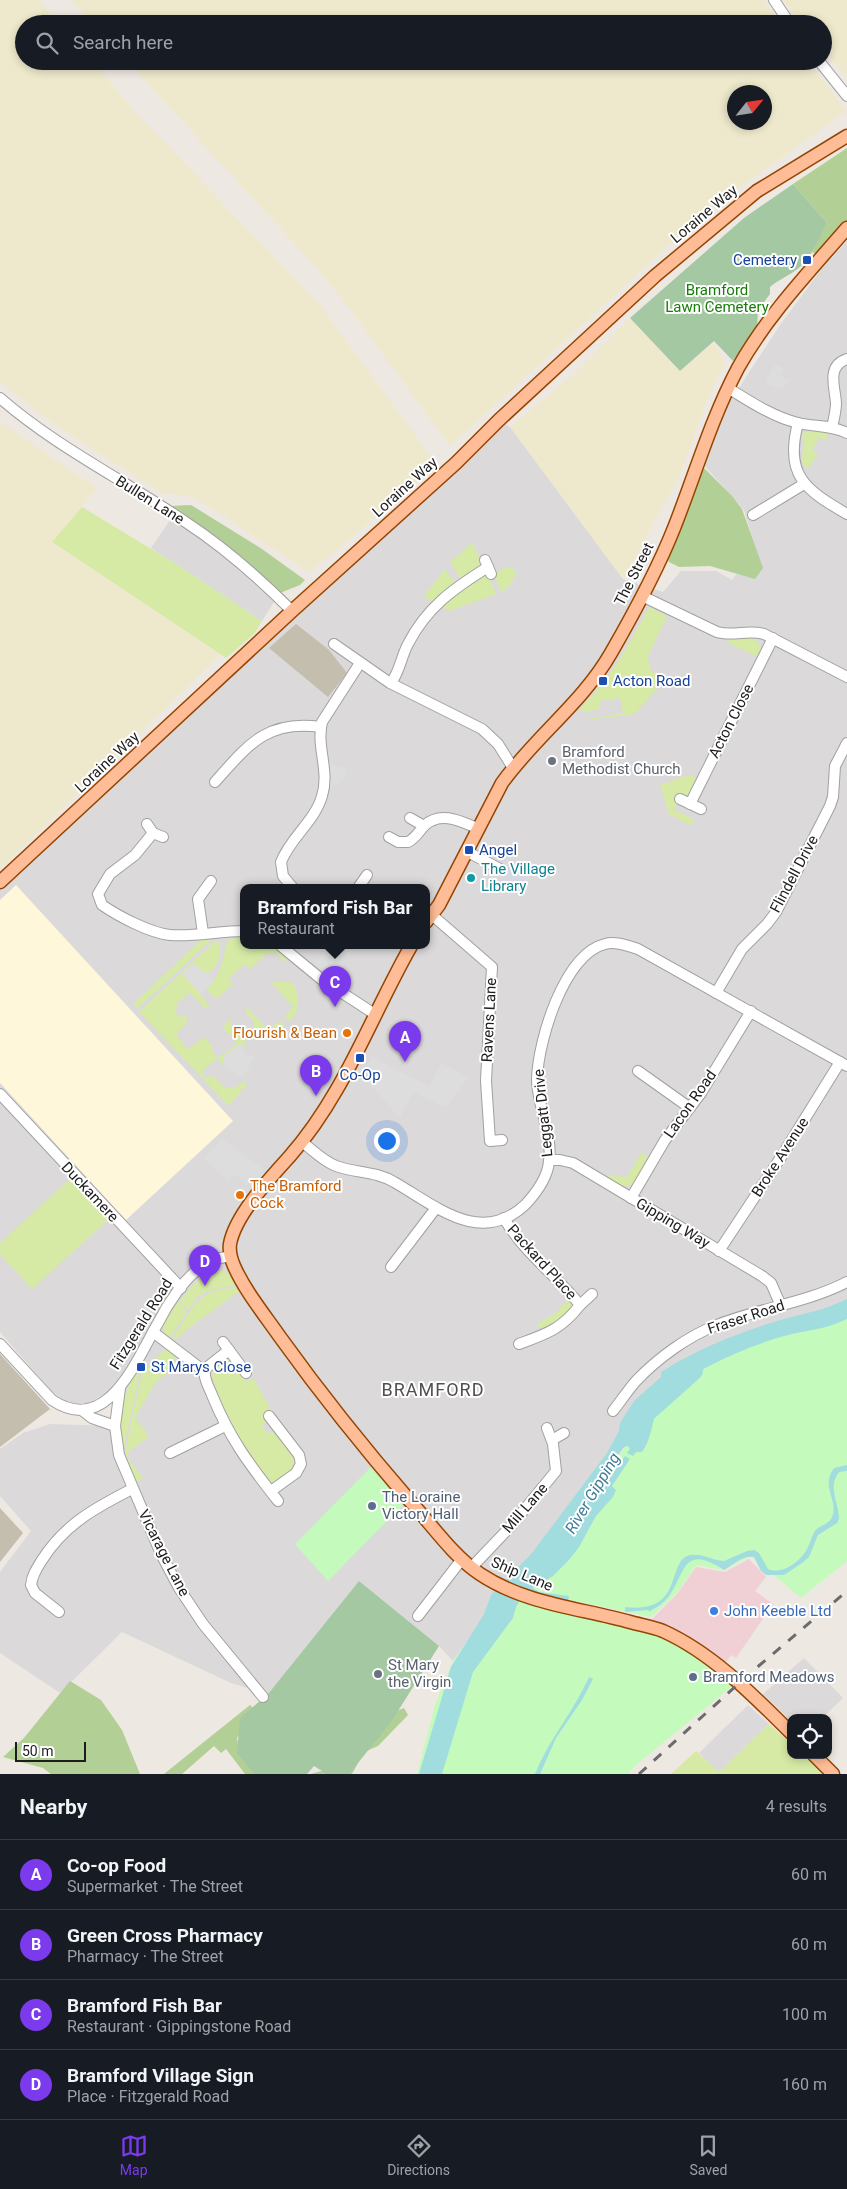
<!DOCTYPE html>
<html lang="en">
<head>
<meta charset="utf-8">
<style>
  :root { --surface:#171b24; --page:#20242c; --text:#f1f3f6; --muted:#9ea1a6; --line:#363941; --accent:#7c3aed }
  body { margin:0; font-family:Roboto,sans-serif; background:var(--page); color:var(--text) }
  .controls { position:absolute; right:15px; bottom:15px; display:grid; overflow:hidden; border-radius:10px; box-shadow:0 2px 8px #0003 }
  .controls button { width:45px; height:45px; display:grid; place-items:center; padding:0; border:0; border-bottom:1px solid var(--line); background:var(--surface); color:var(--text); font:25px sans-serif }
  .compass { position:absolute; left:727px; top:85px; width:45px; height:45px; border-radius:50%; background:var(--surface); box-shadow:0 2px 8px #0003; rotate:60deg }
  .scale { position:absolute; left:15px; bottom:12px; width:71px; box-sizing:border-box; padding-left:5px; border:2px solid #1d1d1d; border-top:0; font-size:14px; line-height:18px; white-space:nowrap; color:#1d1d1d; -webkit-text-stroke:4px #fff; paint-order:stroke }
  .you { position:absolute; left:386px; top:1140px; width:18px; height:18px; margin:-12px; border:4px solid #fff; border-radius:50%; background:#1a73e8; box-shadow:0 0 0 8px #1a73e833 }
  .badge { display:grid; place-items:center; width:32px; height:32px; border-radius:50%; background:var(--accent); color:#fff; font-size:16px; font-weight:700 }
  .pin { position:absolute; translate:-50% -41px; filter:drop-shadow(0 1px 2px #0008) }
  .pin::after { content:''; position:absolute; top:26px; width:18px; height:15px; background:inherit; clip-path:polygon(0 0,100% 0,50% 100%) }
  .popup { position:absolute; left:240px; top:884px; width:190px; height:65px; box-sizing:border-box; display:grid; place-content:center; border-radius:10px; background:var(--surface); filter:drop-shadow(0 1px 4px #0005); font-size:16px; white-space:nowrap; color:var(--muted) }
  .popup b { font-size:19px; color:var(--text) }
  .popup::after { content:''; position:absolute; left:50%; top:100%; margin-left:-10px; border:10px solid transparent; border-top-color:var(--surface) }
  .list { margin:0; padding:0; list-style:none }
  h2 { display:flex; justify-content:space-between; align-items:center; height:65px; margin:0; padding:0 20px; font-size:21px }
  h2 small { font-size:16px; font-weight:400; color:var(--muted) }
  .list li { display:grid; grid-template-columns:32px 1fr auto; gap:15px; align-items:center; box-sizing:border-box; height:70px; padding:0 20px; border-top:1px solid var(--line) }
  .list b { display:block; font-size:19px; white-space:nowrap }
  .list p { margin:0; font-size:16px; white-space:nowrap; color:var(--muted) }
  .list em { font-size:16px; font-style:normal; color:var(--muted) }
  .icon { flex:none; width:28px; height:28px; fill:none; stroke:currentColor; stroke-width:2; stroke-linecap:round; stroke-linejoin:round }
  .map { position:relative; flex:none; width:847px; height:1774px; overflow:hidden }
  .search { position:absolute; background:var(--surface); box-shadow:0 2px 8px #0003; left:15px; right:15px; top:15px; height:55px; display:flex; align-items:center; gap:12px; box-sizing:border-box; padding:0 18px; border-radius:28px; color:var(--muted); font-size:19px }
  .sheet { height:345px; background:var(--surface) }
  nav { display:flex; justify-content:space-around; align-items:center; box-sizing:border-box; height:70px; border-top:1px solid var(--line); background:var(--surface); font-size:14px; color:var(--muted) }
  nav a { display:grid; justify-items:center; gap:2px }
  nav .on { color:var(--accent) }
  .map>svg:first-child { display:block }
  .residential { fill:#dbd9da; fill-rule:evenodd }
  .commercial { fill:#f0d0d5 }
  .education { fill:#fff7da }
  .construction { fill:#c3bead }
  .farmland { fill:#eee9cc; fill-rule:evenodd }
  .grass { fill:#d6eaa6 }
  .forest { fill:#b2cf95 }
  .cemetery { fill:#a4c8a2 }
  .park { fill:#c4fbbd }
  .parking { fill:#ddd }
  .plaza { fill:#d6d9e4 }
  .water { fill:#a1dcde }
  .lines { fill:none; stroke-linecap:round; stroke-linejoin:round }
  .river { stroke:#a1dcde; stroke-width:18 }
  .minor-casing { stroke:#a1a1a1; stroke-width:12 }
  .major-casing { stroke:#954500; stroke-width:15 }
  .minor { stroke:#fff; stroke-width:10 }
  .major { stroke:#febc97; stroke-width:12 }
  .rail { stroke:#6b6b6b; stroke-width:3; stroke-dasharray:10 10; stroke-linecap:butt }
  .transit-dot { fill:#1a4fb4; stroke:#fff; stroke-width:2 }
  .worship-dot { fill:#6b7280; stroke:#fff; stroke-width:2 }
  .culture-dot { fill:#0f9aa8; stroke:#fff; stroke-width:2 }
  .food-dot { fill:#e8710a; stroke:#fff; stroke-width:2 }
  .service-dot { fill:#5c6f8a; stroke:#fff; stroke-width:2 }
  .shop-dot { fill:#3f7fe0; stroke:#fff; stroke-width:2 }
  .labels { text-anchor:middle; stroke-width:4; stroke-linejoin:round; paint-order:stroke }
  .street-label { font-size:15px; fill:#1d1d1d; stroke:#fff }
  .transit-label { font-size:15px; fill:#164399; stroke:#fff; text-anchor:start }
  .park-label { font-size:15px; fill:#177d08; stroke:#fff }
  .worship-label { font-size:15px; fill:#5b616d; stroke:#fff; text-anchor:start }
  .culture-label { font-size:15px; fill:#0d838f; stroke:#fff; text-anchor:start }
  .food-label { font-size:15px; fill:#c56008; stroke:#fff; text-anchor:end }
  .service-label { font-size:15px; fill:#4e5e75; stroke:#fff; text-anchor:start }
  .shop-label { font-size:15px; fill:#366cbe; stroke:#fff; text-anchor:start }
  .water-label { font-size:16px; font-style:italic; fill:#3f7d96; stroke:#fff }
  .quarter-label { font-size:18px; letter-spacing:1px; fill:#505050; stroke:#fff }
</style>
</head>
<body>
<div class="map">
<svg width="847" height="1774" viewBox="0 0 847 1774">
  <rect width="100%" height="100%" fill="#eee8e2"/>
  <!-- residential -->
  <g class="residential">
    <path d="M847,241V1309L716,1355L632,1426L487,1612L453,1661L439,1646L359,1581L268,1694L231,1683L122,1632L60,1693L0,1653V1572L31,1531L0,1496V1449L23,1433L50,1424L115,1426L120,1395L105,1394L87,1404H72L65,1401L51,1391L0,1332V882L499,420L510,427L623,579L663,592L681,571H716L732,580L740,569L761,567L744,510L704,465L720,417L780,325L823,267ZM244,888H426V946H244Z"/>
    <polygon points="172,517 232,564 274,602 262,621 151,548"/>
    <polygon points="804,1658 843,1698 822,1718 791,1718 791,1726 786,1716 763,1694"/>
    <polygon points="748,1705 769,1724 719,1773 699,1753"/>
  </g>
  <!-- commercial -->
  <polygon class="commercial" points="749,1559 766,1577 755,1591 773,1604 736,1658 731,1655 724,1665 676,1632 651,1620 677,1594 696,1567 725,1572"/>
  <!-- education -->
  <polygon class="education" points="16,885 233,1121 126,1220 0,1083 0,900"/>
  <!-- construction -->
  <g class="construction">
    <polygon points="296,624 329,650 347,673 328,697 269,648"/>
    <polygon points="0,1354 50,1409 0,1447"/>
    <polygon points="0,1508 23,1533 0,1562"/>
  </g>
  <!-- farmland -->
  <g class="farmland">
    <polygon points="0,0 38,0 59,24 24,24 24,61 92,61 132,108 320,305 431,457 431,468 340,548 309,572 194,497 161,493 51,422 0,382"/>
    <polygon points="71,0 764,0 780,24 92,24"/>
    <polygon points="783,0 847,0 847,78 823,49 823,24 802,24"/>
    <path d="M127,61H808L847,111L705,212L450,446L350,309L315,266ZM734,92H764V122H734Z"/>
    <polygon points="630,318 680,372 714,343 725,363 706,403 680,475 623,579 510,427 574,374"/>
    <polygon points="0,422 97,488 52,543 220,655 0,869"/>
  </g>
  <!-- grass -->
  <g class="grass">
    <polygon points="808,431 829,433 825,441 819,437 812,450 818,453 810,466 805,469 802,461 804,440 802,437 803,433"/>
    <polygon points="82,507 176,564 262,621 254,634 226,658 52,542"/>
    <polygon points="472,543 483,565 461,580 450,562"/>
    <path d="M506,567L516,569C515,580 510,587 501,592L494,574Z"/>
    <polygon points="445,569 455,583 433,603 424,596"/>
    <polygon points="484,573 488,574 496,594 449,611 439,605"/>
    <path d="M649,607L667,616L648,656L651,671L665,679L635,714L587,720V719L623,713L620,698L599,701L600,709L583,712L580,709C612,676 627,648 649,607Z"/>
    <polygon points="751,637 760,644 761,650 758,657 728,643 729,639"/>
    <polygon points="689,775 699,779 690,795 685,797 673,809 693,819 692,826 669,814 660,785"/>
    <path d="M235,938L244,939V946C261,946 275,944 287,959L284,962L275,952L271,955L269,952L250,969L245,964L228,979L233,984L216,999L207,989C223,971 222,962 227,941Z"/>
    <polygon points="212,939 137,1009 133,1004 201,940"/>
    <path d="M215,941H218C223,951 219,966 209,973L201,971L200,995L210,1005L205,1009L190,992L176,1004L178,1007L174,1011L181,1018L186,1013L187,1022L176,1035L188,1049L204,1037L213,1047L211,1050L218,1058L222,1054L223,1055L237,1043L222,1027L231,1019L232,1031L245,1041L246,1046L243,1049L237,1047L226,1055L223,1065L217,1058L201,1072L207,1079L211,1075L226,1088L236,1087L245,1081L247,1084L229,1106L139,1012Z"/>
    <path d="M271,982H290L295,986C299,1000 301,1010 290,1021L284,1018L293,1007Z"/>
    <polygon points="247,1007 268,1030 280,1021 284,1027 269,1036 257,1036 254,1031 254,1022 245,1012"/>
    <path d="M641,1153L649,1157C632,1186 635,1195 603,1175L627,1177Z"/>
    <polygon points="71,1178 108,1220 32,1289 0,1254 0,1243"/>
    <path d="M212,1270C224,1269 232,1275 238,1284L208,1291L198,1296L189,1309H187L180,1300L201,1276Z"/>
    <path d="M235,1288L241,1290L190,1327L175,1340L173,1338C191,1310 198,1288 235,1288Z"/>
    <polygon points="569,1298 572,1308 563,1321 543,1330 537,1324 557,1312"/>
    <polygon points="178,1300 185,1309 186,1314 169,1339 165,1334 163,1325"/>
    <polygon points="165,1349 175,1357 174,1361 178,1364 155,1383 135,1418 149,1436 127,1453 129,1460 143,1478 136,1484 125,1453 133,1413 142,1374"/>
    <path d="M226,1359L232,1362L247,1382L253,1378L271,1410L264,1416L265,1422L262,1426L267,1433L275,1432L295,1458C295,1472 279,1487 265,1479L230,1425L211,1376L215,1367Z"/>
    <path d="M140,1373L124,1448L122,1452C119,1423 120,1402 133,1376Z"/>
    <polygon points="769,1724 791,1744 791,1755 804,1755 822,1774 671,1774 696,1751 719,1772"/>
  </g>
  <!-- forest -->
  <g class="forest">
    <polygon points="847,148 847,221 817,255 812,252 827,223 793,184"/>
    <polygon points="704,468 732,496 742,509 763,568 755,579 710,566 679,567 669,562 667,558"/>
    <polygon points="191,505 262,549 305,580 300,585 280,593 212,534 170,506"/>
    <polygon points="70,1681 101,1700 122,1730 140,1774 51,1774 43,1768 3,1757 24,1738"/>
    <polygon points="250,1705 256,1711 237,1738 238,1745 256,1774 245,1774 226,1749 221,1753 214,1746 182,1774 164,1774"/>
    <polygon points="404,1708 408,1715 378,1746 364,1752 352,1774 311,1774 331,1768 375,1719"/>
  </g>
  <!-- cemetery -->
  <g class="cemetery">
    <path d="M793,184L827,223C820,237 810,261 796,270C788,276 778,280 770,287V294L758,310L757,328L733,361L714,341L680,371L630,318L744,218Z"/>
    <polygon points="359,1581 439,1646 391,1722 349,1774 327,1774 314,1766 307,1774 254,1774 237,1753 240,1718 268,1694"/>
  </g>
  <!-- park -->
  <g class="park">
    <polygon points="847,1309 847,1561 801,1598 751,1556 724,1570 696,1565 677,1593 651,1617 571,1600 534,1589 572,1534 636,1429 716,1355"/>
    <polygon points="371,1467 403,1505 328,1581 295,1544"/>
    <polygon points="502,1593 669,1636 737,1682 635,1766 628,1774 417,1774 435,1705 453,1661"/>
  </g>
  <!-- parking -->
  <g class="parking">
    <polygon points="775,364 784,369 780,376 789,380 783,390 765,383"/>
    <polygon points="329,761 332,765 343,767 348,771 338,785 333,785 328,790 330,771"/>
    <polygon points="327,946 345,946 353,951 334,978 327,973 326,975 321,972 322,969 315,964"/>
    <polygon points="194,963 204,973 209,973 214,981 201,994 182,974"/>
    <polygon points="242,1043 245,1054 254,1056 245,1076 236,1077 235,1071 226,1069 223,1065 225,1063 223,1056 237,1047 237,1045"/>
    <polygon points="372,1057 429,1086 441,1063 469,1077 446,1108 413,1092 400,1118 369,1084 376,1071 367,1065"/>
    <polygon points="222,1139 270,1173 258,1184 252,1179 246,1186 243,1181 241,1181 242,1179 234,1175 228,1181 204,1158"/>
  </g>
  <!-- plaza -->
  <polygon class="plaza" points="509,866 527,875 517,895 499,886"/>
  <!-- water -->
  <g class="water">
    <path d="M847,1299V1319C829,1328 811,1330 792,1334C755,1343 688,1370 663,1399C651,1414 654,1436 642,1452H636L633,1456L627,1453L630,1449L628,1446L624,1447L600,1481L605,1485L625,1456L630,1459L612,1486L616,1490L613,1497L596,1516L579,1547L569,1560L553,1576L533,1588L539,1592L569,1596L568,1601L523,1595L516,1607L513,1618L473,1672L442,1774H419L451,1667L484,1614L491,1595L532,1553L607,1453L619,1431L620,1423L634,1401L661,1377V1372C695,1350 735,1334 774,1322C799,1314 824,1311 847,1299Z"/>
    <path d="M847,1465V1471L839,1472C827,1487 839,1502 839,1519L837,1523L818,1535L809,1557L802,1563L784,1575H766L761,1571L754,1557C743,1555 734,1564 724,1570C671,1535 690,1595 651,1610L650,1612L648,1610L625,1612V1607C686,1614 665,1561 690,1555C701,1553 712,1560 724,1561L747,1551L754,1550L759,1553L768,1569C782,1575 800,1562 807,1549C810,1544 811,1537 815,1531C819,1525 829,1525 832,1517C839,1500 820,1487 834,1468Z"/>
    <path d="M589,1677L593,1679L582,1700L556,1738L540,1774H535C549,1739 574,1711 589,1677Z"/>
  </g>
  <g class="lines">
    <!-- river -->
    <polyline class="river" points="648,1412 694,1371"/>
    <!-- minor casing -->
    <g class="minor-casing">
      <g id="minor">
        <polyline points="774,0 790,24"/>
        <polyline points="819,61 847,96"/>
        <path d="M728,388C749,401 773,417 798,423C815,427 831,425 847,433"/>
        <path d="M0,398C56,447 126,481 187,523C225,548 260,579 292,611"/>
        <path d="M798,423C784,476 806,490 847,514"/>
        <path d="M832,427C834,419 836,411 836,403C835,387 826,366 847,359"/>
        <polyline points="753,515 804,484"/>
        <polyline points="485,560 491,574"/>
        <path d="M642,596L717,632C733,637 748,629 764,634L847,677"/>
        <polyline points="334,644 390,683 482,729 498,744 513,768"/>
        <path d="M391,683C400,671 401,657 408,644C427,607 453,589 488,567"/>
        <path d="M215,782C248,745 267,719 321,727"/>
        <polyline points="680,799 701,809"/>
        <polyline points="690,804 773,638"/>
        <polyline points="410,818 424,826"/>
        <polyline points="147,824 153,833 163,837"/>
        <path d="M153,833L135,855L110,874L98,894L102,905C118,916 150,933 170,935C194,937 219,931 244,931"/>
        <path d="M389,837L398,842H408C416,838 419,831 425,825C441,811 460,821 477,828"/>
        <polyline points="466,851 500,869"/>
        <path d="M293,888L283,876L281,862C290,838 315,821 322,796C330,771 316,747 322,722L360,663"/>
        <polyline points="358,888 367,875"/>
        <polyline points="432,915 492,967 486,1081 490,1141 502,1140"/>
        <polyline points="203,933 198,899 211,881"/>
        <polyline points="281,946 321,979 376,1015"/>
        <polyline points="716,993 742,949 767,924 776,912 830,806 833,797 835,766 847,743"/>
        <polyline points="638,1071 690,1108"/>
        <polyline points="0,1094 181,1288"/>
        <path d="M302,1142C313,1150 323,1161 336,1166C355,1173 376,1171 394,1182C436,1206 481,1247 526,1204C536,1193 548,1176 549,1161C553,1135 537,1105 537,1079C538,1041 564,954 605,944C616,941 628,946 638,949L847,1066"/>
        <polyline points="550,1160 560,1160 573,1163 762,1276 771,1283 781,1306"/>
        <polyline points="631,1198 665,1140 701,1093 751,1011"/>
        <path d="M504,1218C523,1252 556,1275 580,1305C562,1329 546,1334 519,1344"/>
        <polyline points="719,1251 783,1154 840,1062"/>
        <polyline points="391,1267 436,1208"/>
        <polyline points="580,1305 592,1294"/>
        <polyline points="153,1332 204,1371"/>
        <polyline points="223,1342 246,1373"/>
        <path d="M0,1344L52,1400C107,1437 136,1361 158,1323C168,1303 184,1279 202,1266C210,1259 221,1258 231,1256"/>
        <path d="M229,1350L205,1369C203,1378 209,1387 212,1395C230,1439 249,1464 278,1501"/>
        <polyline points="120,1388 115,1426 119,1455 161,1554 179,1588 203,1624 263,1697"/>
        <polyline points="83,1411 92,1418 115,1426"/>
        <path d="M613,1411C621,1401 628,1390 636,1381C658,1358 688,1336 717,1325C760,1308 806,1303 847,1282"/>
        <polyline points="269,1416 299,1455 301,1464 296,1473 271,1491"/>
        <polyline points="552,1440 564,1433"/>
        <polyline points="170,1453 225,1426"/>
        <polyline points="471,1568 510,1527 556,1471 553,1444 547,1428"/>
        <path d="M59,1612L35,1593L31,1585C32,1575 37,1568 42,1560C65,1524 95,1508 132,1489"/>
        <polyline points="418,1616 462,1559"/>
      </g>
    </g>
    <!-- major casing -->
    <g class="major-casing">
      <g id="major">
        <polyline points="0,882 292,611 456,463 499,420 655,276 757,191 847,136"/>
        <path d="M426,922L439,905L502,783C535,737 583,702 611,653C634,613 657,571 674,528C695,475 711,419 738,368C767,316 809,272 847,228"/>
        <path d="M411,946C371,1016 344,1095 290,1156C271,1177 235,1215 230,1244C229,1251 231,1259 234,1266C245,1291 264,1314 280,1337C321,1394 364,1448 410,1501C432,1525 453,1556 480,1574C525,1604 580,1608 630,1622C641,1625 653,1627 663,1631C712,1653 753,1695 791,1733"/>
        <polyline points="814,1755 833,1774"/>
      </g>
    </g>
    <!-- minor -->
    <use href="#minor" class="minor"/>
    <!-- major -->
    <use href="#major" class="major"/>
    <!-- rail -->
    <polyline class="rail" points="639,1774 748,1675 847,1591"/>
  </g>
  <!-- markers -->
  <g class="transit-dot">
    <rect x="802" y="255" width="10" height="10" rx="2.5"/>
    <rect x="598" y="676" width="10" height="10" rx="2.5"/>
    <rect x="464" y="845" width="10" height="10" rx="2.5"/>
    <rect x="355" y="1053" width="10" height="10" rx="2.5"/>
    <rect x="136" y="1362" width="10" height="10" rx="2.5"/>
  </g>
  <g class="worship-dot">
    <circle cx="552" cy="761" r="5"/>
    <circle cx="378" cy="1674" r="5"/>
  </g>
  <circle class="culture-dot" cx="471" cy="878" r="5"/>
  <g class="food-dot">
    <circle cx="347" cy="1033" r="5"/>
    <circle cx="240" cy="1195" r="5"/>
  </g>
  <g class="service-dot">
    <circle cx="372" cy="1506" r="5"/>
    <circle cx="693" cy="1677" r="5"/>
  </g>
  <circle class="shop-dot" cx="714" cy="1611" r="5"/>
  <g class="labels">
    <!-- street labels -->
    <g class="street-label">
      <text transform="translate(704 214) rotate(-40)" y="5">Loraine Way</text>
      <text transform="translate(405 487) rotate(-42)" y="5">Loraine Way</text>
      <text transform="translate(150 500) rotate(32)" y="5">Bullen Lane</text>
      <text transform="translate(634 574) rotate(-63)" y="5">The Street</text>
      <text transform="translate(731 721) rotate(-63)" y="5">Acton Close</text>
      <text transform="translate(107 762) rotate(-43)" y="5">Loraine Way</text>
      <text transform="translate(794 874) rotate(-62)" y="5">Flindell Drive</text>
      <text transform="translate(489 1020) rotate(-87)" y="5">Ravens Lane</text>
      <text transform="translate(690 1104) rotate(-55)" y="5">Lacon Road</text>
      <text transform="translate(543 1113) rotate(-96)" y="5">Leggatt Drive</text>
      <text transform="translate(780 1157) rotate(-57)" y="5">Broke Avenue</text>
      <text transform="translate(90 1192) rotate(47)" y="5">Duckamere</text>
      <text transform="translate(673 1223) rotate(31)" y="5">Gipping Way</text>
      <text transform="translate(542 1262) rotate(48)" y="5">Packard Place</text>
      <text transform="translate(746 1317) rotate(-18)" y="5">Fraser Road</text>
      <text transform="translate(141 1324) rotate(-58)" y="5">Fitzgerald Road</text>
      <text transform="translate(525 1508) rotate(-49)" y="5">Mill Lane</text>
      <text transform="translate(164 1553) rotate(63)" y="5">Vicarage Lane</text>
      <text transform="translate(522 1574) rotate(23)" y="5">Ship Lane</text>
    </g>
    <!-- transit labels -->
    <g class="transit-label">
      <text x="797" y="265" text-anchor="end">Cemetery</text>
      <text x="613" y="686">Acton Road</text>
      <text x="479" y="855">Angel</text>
      <text x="360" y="1080" text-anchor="middle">Co-Op</text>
      <text x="151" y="1372">St Marys Close</text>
    </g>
    <!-- park labels -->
    <g class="park-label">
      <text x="717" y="295">Bramford<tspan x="717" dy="17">Lawn Cemetery</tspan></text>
    </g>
    <!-- worship labels -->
    <g class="worship-label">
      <text x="562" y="757">Bramford<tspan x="562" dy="17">Methodist Church</tspan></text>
      <text x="388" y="1670">St Mary<tspan x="388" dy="17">the Virgin</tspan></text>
    </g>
    <!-- culture labels -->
    <g class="culture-label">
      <text x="481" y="874">The Village<tspan x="481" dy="17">Library</tspan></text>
    </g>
    <!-- food labels -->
    <g class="food-label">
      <text x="337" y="1038">Flourish &amp; Bean</text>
      <text x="250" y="1191" text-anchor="start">The Bramford<tspan x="250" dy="17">Cock</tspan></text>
    </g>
    <!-- service labels -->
    <g class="service-label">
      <text x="382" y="1502">The Loraine<tspan x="382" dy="17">Victory Hall</tspan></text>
      <text x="703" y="1682">Bramford Meadows</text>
    </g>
    <!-- shop labels -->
    <g class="shop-label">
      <text x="724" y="1616">John Keeble Ltd</text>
    </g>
    <!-- water labels -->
    <g class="water-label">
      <text transform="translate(592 1493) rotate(-59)" y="6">River Gipping</text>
    </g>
    <!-- quarter labels -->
    <g class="quarter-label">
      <text x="433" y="1396">BRAMFORD</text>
    </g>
  </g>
</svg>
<div class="controls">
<button><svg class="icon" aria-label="locate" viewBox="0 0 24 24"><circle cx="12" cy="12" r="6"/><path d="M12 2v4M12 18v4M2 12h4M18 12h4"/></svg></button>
</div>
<svg class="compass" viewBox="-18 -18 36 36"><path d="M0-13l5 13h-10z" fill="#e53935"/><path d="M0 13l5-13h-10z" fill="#9ea1a6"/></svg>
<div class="scale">50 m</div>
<div class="you"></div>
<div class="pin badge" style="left:405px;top:1062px">A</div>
<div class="pin badge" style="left:316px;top:1096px">B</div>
<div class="pin badge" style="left:335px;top:1007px">C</div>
<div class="popup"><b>Bramford Fish Bar</b>Restaurant</div>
<div class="pin badge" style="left:205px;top:1286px">D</div>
<div class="search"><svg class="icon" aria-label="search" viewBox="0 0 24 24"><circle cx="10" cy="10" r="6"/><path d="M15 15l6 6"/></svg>Search here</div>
</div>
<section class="sheet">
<h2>Nearby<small>4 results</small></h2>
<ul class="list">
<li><span class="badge">A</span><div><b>Co-op Food</b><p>Supermarket · The Street</p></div><em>60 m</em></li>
<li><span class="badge">B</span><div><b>Green Cross Pharmacy</b><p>Pharmacy · The Street</p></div><em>60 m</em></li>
<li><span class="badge">C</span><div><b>Bramford Fish Bar</b><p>Restaurant · Gippingstone Road</p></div><em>100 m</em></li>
<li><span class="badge">D</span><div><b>Bramford Village Sign</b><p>Place · Fitzgerald Road</p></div><em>160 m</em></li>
</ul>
</section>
<nav>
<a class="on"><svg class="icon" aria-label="map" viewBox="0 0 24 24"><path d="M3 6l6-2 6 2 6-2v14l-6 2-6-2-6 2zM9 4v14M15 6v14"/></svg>Map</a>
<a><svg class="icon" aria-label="directions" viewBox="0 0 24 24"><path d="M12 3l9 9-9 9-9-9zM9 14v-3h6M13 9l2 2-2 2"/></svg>Directions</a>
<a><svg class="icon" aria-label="saved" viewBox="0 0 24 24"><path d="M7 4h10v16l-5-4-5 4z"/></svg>Saved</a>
</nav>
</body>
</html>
